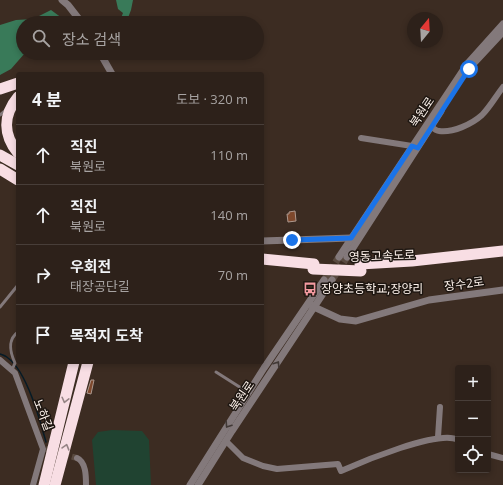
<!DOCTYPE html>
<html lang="ko">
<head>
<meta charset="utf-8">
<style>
  :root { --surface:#2d211a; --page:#352923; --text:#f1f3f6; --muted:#a7a3a2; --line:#483e39 }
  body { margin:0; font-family:"Open Sans","Noto Sans KR",sans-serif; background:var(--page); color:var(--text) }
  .controls { position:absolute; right:12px; bottom:12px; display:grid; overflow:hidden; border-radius:4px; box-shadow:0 2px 6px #0003 }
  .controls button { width:36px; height:36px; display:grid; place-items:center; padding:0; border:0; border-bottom:1px solid var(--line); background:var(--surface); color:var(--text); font:20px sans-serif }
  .compass { position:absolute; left:407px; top:12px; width:36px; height:36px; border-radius:50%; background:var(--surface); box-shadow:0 2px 6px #0003; rotate:18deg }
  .stop { position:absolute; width:12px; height:12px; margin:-9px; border:3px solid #1a73e8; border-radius:50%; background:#fff }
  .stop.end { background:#1a73e8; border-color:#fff; box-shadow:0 1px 4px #0008 }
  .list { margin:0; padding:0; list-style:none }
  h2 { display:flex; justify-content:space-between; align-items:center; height:52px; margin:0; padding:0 16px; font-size:17px }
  h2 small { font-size:13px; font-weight:400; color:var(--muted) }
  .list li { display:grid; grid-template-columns:26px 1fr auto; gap:12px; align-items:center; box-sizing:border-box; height:60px; padding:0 16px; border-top:1px solid var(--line) }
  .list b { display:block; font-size:15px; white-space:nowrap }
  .list p { margin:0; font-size:13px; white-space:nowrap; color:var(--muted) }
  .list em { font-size:13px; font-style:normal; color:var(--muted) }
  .icon { flex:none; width:22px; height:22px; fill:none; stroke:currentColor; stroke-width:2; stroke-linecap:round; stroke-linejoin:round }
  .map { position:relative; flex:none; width:503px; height:485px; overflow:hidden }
  .search { position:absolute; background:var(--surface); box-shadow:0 2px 6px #0003; left:16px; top:16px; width:248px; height:44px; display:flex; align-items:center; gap:10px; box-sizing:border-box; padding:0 14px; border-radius:22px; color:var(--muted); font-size:15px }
  .panel { position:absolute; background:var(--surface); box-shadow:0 2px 6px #0003; left:16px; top:72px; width:248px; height:292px; border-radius:4px }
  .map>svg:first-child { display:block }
  .green { fill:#204331 }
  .forest { fill:#397a59 }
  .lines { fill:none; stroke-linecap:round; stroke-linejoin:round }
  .stream { stroke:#061b26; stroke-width:1.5 }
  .building { fill:#7e482c; stroke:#ae998f }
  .minor-tunnel { stroke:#594a40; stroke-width:6; stroke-dasharray:6 3; stroke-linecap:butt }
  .tertiary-tunnel { stroke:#594a40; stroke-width:7; stroke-dasharray:7 3.5; stroke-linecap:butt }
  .service { stroke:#83797b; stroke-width:3 }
  .minor { stroke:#83797b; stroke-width:6 }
  .tertiary { stroke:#83797b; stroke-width:7 }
  .motorway { stroke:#f8dee4; stroke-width:11 }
  .motorway-bridge { stroke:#f8dee4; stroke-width:11 }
  .oneway { stroke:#413936 }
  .oneway2 { stroke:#958485 }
  .route { stroke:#1a73e8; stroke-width:5 }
  .labels { text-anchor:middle; stroke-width:3; stroke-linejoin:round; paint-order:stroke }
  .street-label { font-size:12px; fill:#fdf2eb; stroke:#1d1611 }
  .poi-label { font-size:12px; fill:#fdf2eb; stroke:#1d1611; text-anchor:start }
</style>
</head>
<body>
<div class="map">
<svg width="503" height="485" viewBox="0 0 503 485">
  <rect width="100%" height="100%" fill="#3c2c22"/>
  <!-- green -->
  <polygon class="green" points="112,430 142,431 149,440 151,485 96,485 92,440 98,432"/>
  <!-- forest -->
  <g class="forest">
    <polygon points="116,0 133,0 131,10 126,23 119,23 123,13 118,9"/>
    <polygon points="51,10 66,21 66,23 23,23 23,53 25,53 11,69 0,75 0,25 16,20 33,19"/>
  </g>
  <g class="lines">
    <!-- stream -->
    <path class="stream" d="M0,354C3,355 6,356 8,358C27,372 40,420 46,442"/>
  </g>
  <!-- building -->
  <g class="building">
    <polygon points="295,211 296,221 288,222 287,214 289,214 289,212"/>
    <polygon points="91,380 94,380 91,394 87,393"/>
  </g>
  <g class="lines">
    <!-- minor-tunnel -->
    <polyline class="minor-tunnel" points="46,449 77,458"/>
    <!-- tertiary-tunnel -->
    <g class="tertiary-tunnel">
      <polyline points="324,280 339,257"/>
      <polyline points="332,280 347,257"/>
    </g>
    <!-- service -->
    <g class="service">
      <polyline points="0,115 6,110"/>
      <polyline points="0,307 18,285"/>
      <path d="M12,370L15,363C10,352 7,340 18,332"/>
      <polyline points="216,372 249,393"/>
    </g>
    <!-- minor -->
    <g class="minor">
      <path d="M431,126C433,128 436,131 439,131C453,133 472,124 482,115C490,107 496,96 503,87"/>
      <polyline points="361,138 412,146"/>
      <polyline points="0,360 15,373 43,449 33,485"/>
      <polyline points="438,437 440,407"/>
      <path d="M226,441L243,458L263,466L277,469L338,464L341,471C361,462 440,429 458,440"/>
      <polyline points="488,454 503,458"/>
      <path d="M77,458C86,462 86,476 86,485"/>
    </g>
    <!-- tertiary -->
    <g class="tertiary">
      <polyline points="62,0 68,5 82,23"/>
      <polyline points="100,53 112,74"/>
      <polyline points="467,72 473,64 503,32"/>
      <polyline points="262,241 351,238"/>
      <polyline points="339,257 468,63 503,24"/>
      <polyline points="347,257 441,111"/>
      <polyline points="310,304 314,307 340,319 356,321 429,300 503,290"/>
      <polyline points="190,485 264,368 324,280"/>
      <polyline points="198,485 232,431 332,280"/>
    </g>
    <!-- motorway -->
    <g class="motorway">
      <polyline points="0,89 18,83"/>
      <path d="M18,97C3,115 3,135 18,153"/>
      <polyline points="0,155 18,165"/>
      <polyline points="0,169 18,180"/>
      <polyline points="262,259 314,264"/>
      <polyline points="360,264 412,261 503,251"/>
      <polyline points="44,485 74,362"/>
      <polyline points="55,485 88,362"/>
    </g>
    <!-- motorway-bridge -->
    <polyline class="motorway-bridge" points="313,269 361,271"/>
  </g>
  <!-- one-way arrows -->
  <defs><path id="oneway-chevron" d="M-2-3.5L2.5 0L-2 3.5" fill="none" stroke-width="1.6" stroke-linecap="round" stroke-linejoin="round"/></defs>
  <g class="oneway">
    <use href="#oneway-chevron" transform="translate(277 364) rotate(-57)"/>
    <use href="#oneway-chevron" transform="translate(228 425) rotate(123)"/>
  </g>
  <g class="oneway2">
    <use href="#oneway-chevron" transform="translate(65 400) rotate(104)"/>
    <use href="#oneway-chevron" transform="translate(66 447) rotate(-74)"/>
  </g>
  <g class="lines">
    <!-- route -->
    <polyline class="route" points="292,240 351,238 412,146 418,148 469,69"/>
  </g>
  <!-- icons -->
  <defs>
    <g id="bus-bare" transform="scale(1.08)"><path d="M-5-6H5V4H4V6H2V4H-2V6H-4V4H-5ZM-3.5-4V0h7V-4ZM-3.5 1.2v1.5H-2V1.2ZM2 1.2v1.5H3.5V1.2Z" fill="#f49aa0" stroke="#1d1611" stroke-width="2.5" paint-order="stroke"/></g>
  </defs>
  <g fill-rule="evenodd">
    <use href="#bus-bare" x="310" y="289"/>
  </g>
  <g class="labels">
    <!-- street labels -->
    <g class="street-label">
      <text transform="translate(422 112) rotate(-56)" y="4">북원로</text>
      <text transform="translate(382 256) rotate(-2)" y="4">영동고속도로</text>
      <text transform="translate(464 284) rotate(-8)" y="4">장수2로</text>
      <text transform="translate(242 396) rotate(-56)" y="4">북원로</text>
      <text transform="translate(43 415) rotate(69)" y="4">노하길</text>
    </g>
    <!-- poi labels -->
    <g class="poi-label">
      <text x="321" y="293">장양초등학교;장양리</text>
    </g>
  </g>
</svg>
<div class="controls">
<button>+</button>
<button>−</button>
<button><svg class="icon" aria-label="locate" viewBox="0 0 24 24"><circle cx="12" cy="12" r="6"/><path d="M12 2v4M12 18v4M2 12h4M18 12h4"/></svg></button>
</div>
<svg class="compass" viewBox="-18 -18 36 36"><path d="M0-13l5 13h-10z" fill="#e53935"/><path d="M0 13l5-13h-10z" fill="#a7a3a2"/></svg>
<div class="stop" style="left:469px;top:69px"></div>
<div class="stop end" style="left:292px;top:240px"></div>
<div class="search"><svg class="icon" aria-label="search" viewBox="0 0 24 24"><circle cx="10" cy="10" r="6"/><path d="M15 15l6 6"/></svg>장소 검색</div>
<section class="panel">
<h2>4 분<small>도보 · 320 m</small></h2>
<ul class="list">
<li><svg class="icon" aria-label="ahead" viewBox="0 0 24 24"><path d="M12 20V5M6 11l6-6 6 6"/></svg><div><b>직진</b><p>북원로</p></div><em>110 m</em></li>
<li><svg class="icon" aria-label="ahead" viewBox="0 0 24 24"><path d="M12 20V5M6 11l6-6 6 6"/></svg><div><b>직진</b><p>북원로</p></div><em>140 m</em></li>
<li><svg class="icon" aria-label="right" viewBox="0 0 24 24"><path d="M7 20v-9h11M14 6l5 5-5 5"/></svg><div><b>우회전</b><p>태장공단길</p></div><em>70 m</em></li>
<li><svg class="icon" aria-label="arrive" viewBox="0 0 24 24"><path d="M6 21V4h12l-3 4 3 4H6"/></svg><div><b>목적지 도착</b></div></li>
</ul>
</section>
</div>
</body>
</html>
